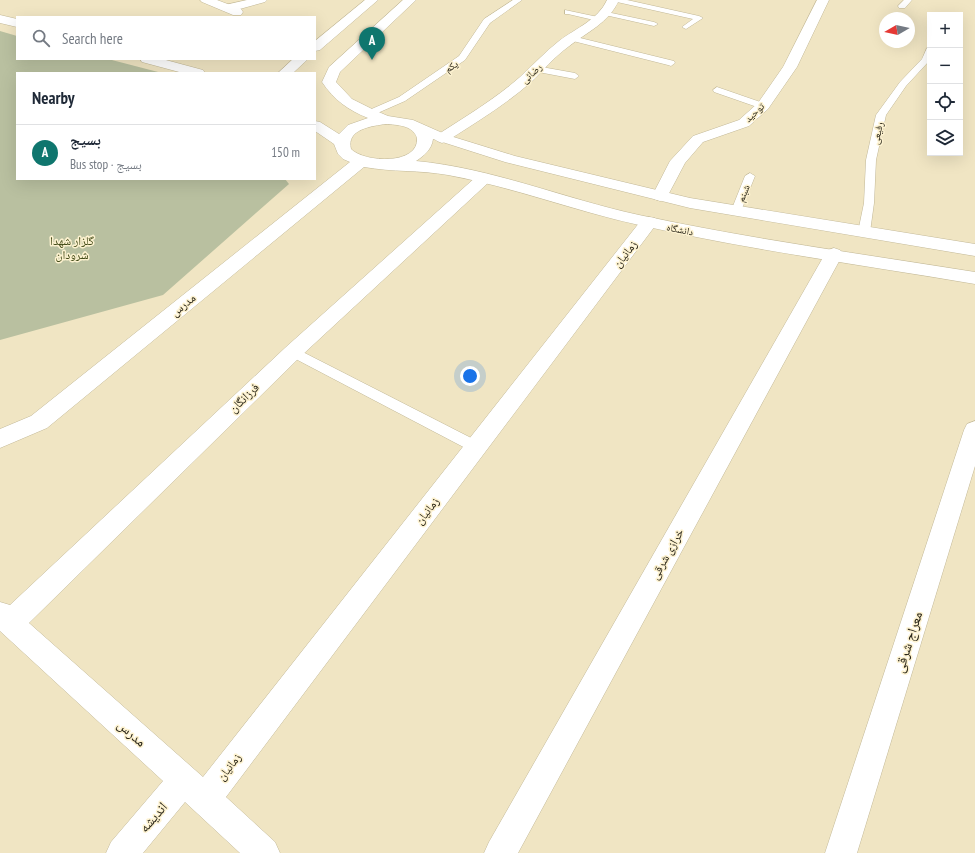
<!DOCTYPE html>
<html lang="en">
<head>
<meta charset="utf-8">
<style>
  :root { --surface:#fff; --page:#f6f6f7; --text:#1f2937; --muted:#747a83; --line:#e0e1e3; --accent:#0f766e }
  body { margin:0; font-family:"PT Sans Narrow","Noto Naskh Arabic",sans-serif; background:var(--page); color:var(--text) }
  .controls { position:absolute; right:12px; top:12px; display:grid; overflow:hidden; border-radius:0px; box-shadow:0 4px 16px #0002 }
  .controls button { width:36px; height:36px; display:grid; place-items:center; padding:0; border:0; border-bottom:1px solid var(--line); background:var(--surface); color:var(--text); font:20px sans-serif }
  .compass { position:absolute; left:879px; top:12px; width:36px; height:36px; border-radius:50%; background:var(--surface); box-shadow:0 4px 16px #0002; rotate:261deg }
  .you { position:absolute; left:470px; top:376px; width:14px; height:14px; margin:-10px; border:3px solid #fff; border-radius:50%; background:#1a73e8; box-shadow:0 0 0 6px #1a73e833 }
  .badge { display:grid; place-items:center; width:26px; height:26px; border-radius:50%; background:var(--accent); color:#fff; font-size:13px; font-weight:700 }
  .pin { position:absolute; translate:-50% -33px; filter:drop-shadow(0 1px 2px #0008) }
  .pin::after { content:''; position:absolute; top:21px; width:14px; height:12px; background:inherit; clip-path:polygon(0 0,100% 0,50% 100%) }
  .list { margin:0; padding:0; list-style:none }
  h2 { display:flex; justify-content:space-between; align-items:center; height:52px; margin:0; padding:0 16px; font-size:17px }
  h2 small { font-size:13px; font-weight:400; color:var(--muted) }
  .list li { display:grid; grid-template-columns:26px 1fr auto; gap:12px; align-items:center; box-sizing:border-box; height:56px; padding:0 16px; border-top:1px solid var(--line) }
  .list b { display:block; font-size:15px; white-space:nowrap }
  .list p { margin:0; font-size:13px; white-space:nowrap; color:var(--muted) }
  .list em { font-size:13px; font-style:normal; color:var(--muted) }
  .icon { flex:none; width:22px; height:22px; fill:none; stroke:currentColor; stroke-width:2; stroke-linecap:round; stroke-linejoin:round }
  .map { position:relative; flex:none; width:975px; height:853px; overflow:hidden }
  .search { position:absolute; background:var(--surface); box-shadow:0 4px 16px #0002; left:16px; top:16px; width:300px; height:44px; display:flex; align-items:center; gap:10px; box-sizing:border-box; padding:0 14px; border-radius:0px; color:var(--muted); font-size:15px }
  .panel { position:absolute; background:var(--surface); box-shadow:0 4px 16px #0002; left:16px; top:72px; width:300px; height:108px; border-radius:0px }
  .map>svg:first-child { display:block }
  .green { fill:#b9c0a0 }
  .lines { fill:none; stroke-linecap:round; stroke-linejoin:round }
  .lane-casing { stroke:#c2b897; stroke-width:1 }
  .street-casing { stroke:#c2b897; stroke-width:1 }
  .secondary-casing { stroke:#c2b897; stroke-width:1 }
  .lane { fill:#fff; fill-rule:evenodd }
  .street { fill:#fff; fill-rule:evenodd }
  .secondary { fill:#fff; fill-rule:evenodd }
  .labels { text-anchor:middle; stroke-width:3; stroke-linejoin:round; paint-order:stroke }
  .far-street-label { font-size:10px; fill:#292518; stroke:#fdf2d0 }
  .park-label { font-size:12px; fill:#444c18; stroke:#fdf2d0 }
  .street-label { font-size:12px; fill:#292518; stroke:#fdf2d0 }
  .near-street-label { font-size:14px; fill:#292518; stroke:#fdf2d0 }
</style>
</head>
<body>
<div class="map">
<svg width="975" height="853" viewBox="0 0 975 853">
  <rect width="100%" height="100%" fill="#f0e5c3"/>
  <!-- green -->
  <polygon class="green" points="0,31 17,36 17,59 108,59 162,73 17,73 17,179 285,179 289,184 163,295 0,340"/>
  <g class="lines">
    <!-- lane casing -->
    <g class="lane-casing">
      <g id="lane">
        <polygon points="513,0 522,0 490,23 465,60 405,101 373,115 367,115 365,113 367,111 399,97 459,56 484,19"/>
        <polygon points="613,0 627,0 699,16 703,18 686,29 682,27 693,19 617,2"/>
        <polygon points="904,0 912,0 905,8 899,8 898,6"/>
        <polygon points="565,10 598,17 602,19 598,21 568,14 565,14"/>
        <polygon points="602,11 654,22 658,24 654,26 605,15 601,13"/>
        <polygon points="569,36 572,36 674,61 675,63 671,66 668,65 569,40"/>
        <polygon points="927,48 930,48 930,60 906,86 886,115 876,160 874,203 870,232 864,235 860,234 858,232 864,203 866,160 876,115 900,82 922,59"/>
        <polygon points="536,66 575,73 579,76 575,79 533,71 532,69 533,67"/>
        <polygon points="717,87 766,104 768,106 766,108 760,108 714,92 713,90"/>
        <polygon points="750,173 755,176 741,211 736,214 732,213 731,211 745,176"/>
        <polygon points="293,347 481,443 483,447 481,451 476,453 471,451 288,355 287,352 288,349"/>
      </g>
    </g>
    <!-- street casing -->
    <g class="street-casing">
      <g id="street">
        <polygon points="247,0 267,0 265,2 229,12 225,11 223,8 225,5"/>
        <path d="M607,0H619C609,23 587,32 568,47C554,57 543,71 530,83C505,105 475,123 447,141L442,143L437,141L434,138L437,135C465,117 495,99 520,77C533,65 545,52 559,41C576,28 598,20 607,0Z"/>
        <polygon points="817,0 829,0 797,67 768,109 749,126 703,142 685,163 666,199 660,201 654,199 652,196 670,161 693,136 739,120 758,103 783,67"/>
        <polygon points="0,15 17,19 17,27 0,23"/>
        <polygon points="140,59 162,59 203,70 205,73 183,73 142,62"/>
        <polygon points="483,174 489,176 491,179 489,182 300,357 29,623 203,777 643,218 649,217 655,218 658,222 226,797 275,842 280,853 240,853 185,802 143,853 106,853 111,842 163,781 0,631 0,602 10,605 286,347 477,176"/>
        <polygon points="834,248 840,250 843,254 518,853 484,853 489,842 825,254 828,250"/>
        <polygon points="975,421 975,466 857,853 825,853 964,430 967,424"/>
      </g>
    </g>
    <!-- secondary casing -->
    <g class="secondary-casing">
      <g id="secondary">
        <polygon points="200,0 217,0 241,9 243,12 241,15 233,15 202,2"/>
        <polygon points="365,0 378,0 320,50 315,51 315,41"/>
        <path d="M403,0H416L340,72L336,82L352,99L374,110L388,116L413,120L447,135L515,156L690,198L975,244V256L690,208L505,162L433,139C432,149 424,156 416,161C492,168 565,199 639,215C750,239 863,254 975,272V284C863,265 750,250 639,225C575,211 513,187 448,175C420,170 392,172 364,167L47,428L0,448V429L31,416L350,162L343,159L338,154L334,144L315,131V121L320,122L339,134L348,125L368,118C348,110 334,100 322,82L329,67ZM386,124C397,125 413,125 417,138C419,165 365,163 351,149C346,129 372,126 386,124Z"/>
        <polygon points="293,59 308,59 293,73 278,73"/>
      </g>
    </g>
    <!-- lane -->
    <use href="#lane" class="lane"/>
    <!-- street -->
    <use href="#street" class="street"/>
    <!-- secondary -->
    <use href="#secondary" class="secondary"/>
  </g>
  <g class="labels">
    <!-- far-street labels -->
    <g class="far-street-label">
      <text transform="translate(451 66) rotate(-34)" y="4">یکم</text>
      <text transform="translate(531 73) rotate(-43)" y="4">رضائی</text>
      <text transform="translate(754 112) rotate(-43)" y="4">توحید</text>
      <text transform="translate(877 133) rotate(-78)" y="4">رفیعی</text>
      <text transform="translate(743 193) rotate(-68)" y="4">شبنم</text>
      <text transform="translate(680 229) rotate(11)" y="4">دانشگاه</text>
    </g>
    <!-- park labels -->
    <g class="park-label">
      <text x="72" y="245">گلزار شهدا<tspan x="72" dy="14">شرودان</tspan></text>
    </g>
    <!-- street labels -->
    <g class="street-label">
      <text transform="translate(625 254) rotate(-52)" y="4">زمانیان</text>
      <text transform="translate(183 305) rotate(-39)" y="4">مدرس</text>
      <text transform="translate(244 398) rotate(-44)" y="4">فرزانگان</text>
      <text transform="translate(427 511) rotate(-52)" y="4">زمانیان</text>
      <text transform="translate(667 554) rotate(-61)" y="4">خرازی شرقی</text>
      <text transform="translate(229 767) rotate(-52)" y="4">زمانیان</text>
    </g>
    <!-- near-street labels -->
    <g class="near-street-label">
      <text transform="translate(908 642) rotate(-72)" y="5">معراج شرقی</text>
      <text transform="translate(132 733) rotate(42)" y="5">مدرس</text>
      <text transform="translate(153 817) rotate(-49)" y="5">اندیشه</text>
    </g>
  </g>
</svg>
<div class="controls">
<button>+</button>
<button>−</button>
<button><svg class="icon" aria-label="locate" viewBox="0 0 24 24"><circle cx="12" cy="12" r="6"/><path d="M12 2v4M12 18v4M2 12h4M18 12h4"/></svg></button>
<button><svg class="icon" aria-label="layers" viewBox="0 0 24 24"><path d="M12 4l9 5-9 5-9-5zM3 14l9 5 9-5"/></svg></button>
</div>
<svg class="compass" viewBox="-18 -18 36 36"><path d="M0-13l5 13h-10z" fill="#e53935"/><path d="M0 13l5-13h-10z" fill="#747a83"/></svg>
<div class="you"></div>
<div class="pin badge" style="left:372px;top:60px">A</div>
<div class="search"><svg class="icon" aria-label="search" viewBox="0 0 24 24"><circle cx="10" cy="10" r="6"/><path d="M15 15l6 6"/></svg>Search here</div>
<section class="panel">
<h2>Nearby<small></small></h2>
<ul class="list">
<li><span class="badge">A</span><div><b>بسیج</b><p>Bus stop · بسیج</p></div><em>150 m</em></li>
</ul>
</section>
</div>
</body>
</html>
